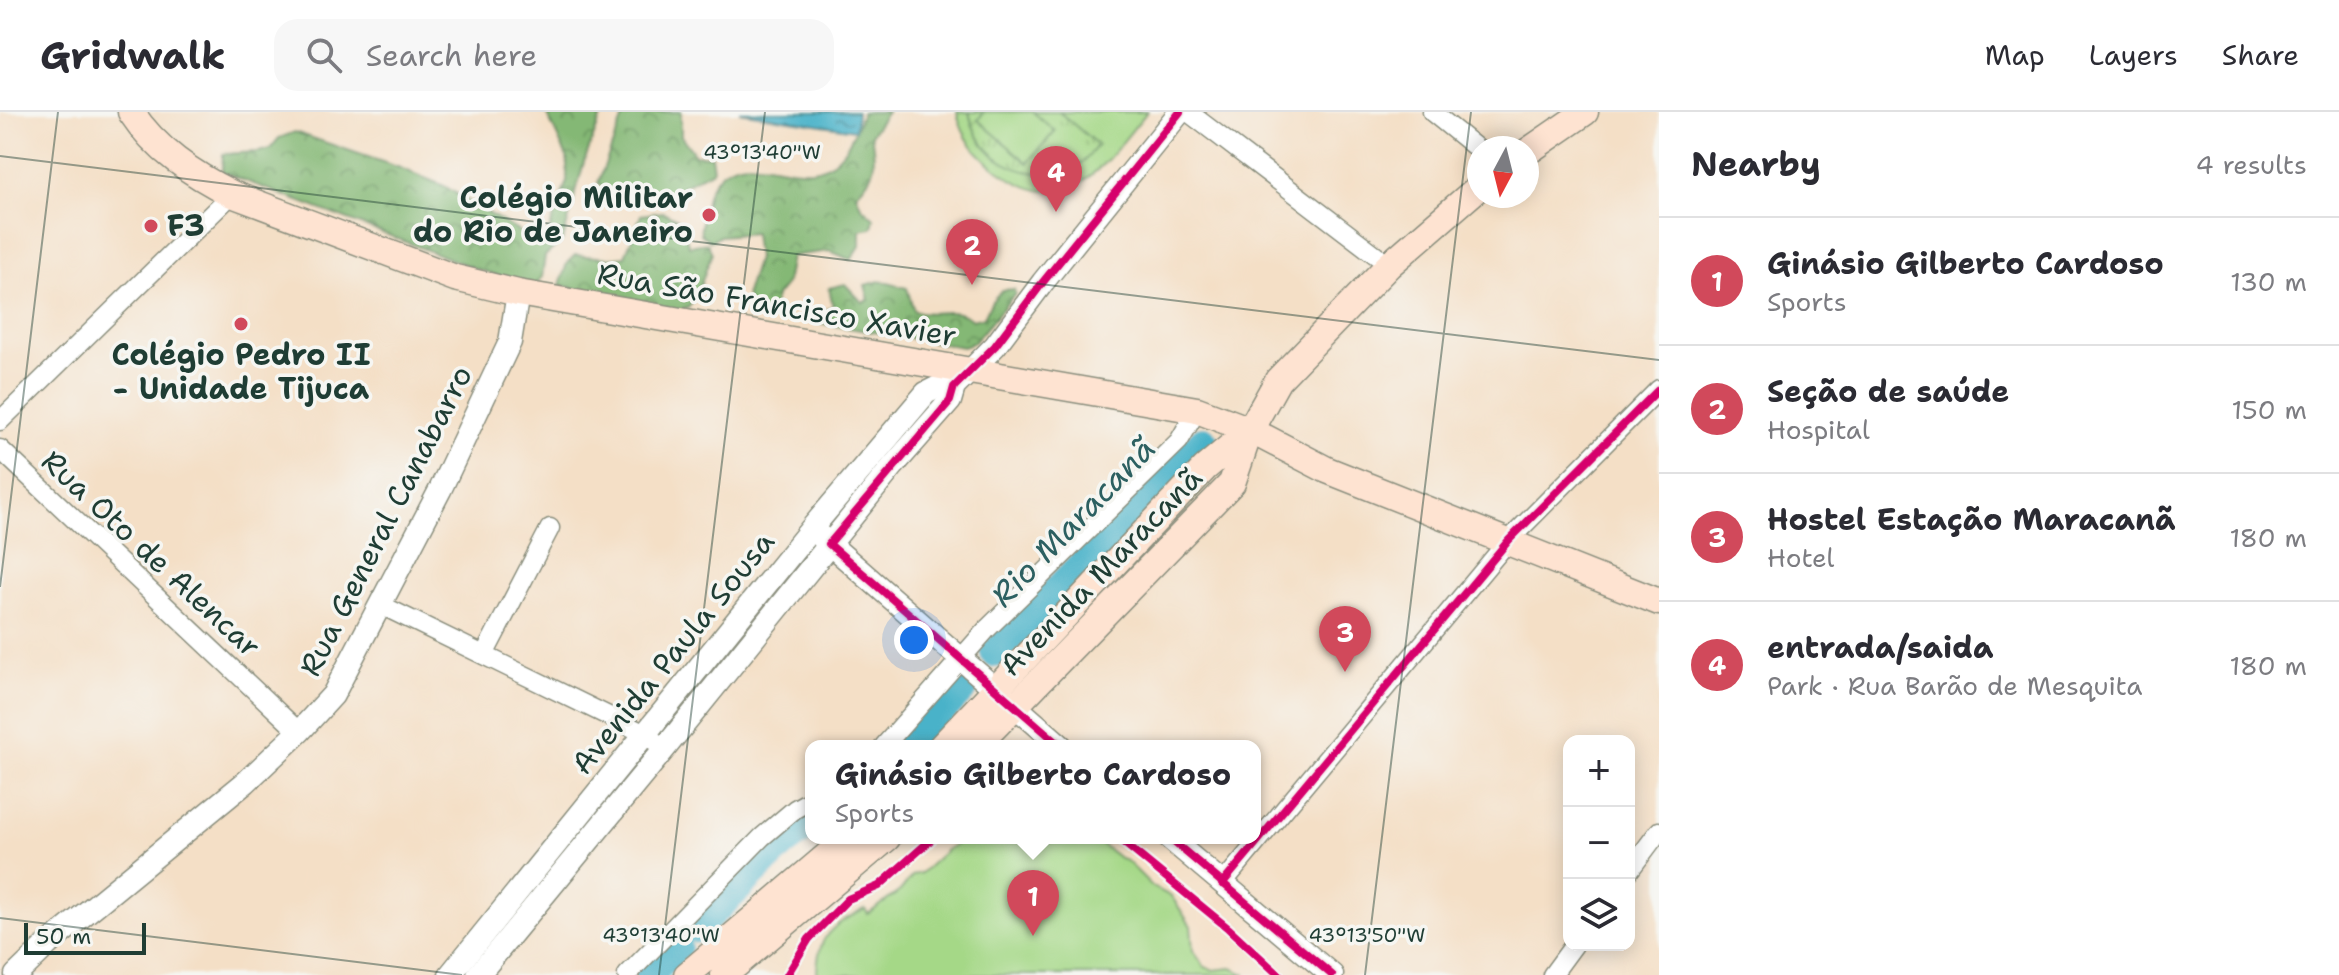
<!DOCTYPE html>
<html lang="en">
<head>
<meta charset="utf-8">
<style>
  :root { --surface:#fff; --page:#f7f7f7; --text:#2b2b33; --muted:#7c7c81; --line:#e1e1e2; --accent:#d1495b }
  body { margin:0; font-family:"Shantell Sans",sans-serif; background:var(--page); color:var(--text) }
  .controls { position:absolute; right:24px; bottom:24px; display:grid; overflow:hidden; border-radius:16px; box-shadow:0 4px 20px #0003 }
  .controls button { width:72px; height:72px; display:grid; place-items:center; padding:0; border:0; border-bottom:2px solid var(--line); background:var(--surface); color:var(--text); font:40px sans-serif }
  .compass { position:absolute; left:1467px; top:24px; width:72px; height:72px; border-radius:50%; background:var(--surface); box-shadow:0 4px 20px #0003; rotate:187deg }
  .scale { position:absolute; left:24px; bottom:20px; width:122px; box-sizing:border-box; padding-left:8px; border:4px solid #1f3d34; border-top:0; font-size:22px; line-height:28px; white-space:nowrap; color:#1f3d34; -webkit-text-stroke:6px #f6f6f2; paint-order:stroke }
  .you { position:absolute; left:914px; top:528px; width:28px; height:28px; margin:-20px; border:6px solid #fff; border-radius:50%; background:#1a73e8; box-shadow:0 0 0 12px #1a73e833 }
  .badge { display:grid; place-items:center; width:52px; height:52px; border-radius:50%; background:var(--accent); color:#fff; font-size:26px; font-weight:700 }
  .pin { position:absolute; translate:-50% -66px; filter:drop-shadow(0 2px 4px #0008) }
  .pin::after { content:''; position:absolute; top:42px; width:28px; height:24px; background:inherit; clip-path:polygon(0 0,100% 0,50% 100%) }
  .popup { position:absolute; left:805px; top:628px; width:456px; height:104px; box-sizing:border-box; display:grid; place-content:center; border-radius:16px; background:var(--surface); filter:drop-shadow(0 2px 6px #0005); font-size:26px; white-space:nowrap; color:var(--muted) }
  .popup b { font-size:30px; color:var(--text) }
  .popup::after { content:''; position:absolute; left:50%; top:100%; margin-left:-16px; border:16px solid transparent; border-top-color:var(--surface) }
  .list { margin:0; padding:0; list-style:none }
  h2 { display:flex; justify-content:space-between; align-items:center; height:104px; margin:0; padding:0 32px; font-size:34px }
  h2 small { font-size:26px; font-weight:400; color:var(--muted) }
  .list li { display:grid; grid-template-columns:52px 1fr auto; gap:24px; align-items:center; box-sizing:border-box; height:128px; padding:0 32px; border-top:2px solid var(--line) }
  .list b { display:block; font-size:30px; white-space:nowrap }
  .list p { margin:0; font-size:26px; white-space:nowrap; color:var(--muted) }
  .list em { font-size:26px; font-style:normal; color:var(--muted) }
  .icon { flex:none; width:44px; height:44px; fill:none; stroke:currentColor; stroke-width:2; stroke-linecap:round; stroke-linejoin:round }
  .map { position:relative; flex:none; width:1659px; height:863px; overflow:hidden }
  header { display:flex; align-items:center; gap:48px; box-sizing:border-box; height:112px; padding:0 40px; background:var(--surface); border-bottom:2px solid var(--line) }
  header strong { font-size:38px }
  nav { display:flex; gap:44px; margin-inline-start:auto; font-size:28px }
  .search { width:560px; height:72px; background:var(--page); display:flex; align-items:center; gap:20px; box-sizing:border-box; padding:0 28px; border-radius:24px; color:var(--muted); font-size:30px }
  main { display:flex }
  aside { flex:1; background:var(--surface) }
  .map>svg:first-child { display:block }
  .grass { fill:url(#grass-tufts); stroke:#628a5e; stroke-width:2 }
  .forest { fill:url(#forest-crowns); stroke:#527a54; stroke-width:2 }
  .pitch { fill:#a5d887; stroke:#628a5e; stroke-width:2 }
  .water { fill:url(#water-ripples); stroke:#34787e; stroke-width:2 }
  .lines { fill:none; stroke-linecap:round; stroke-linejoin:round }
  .river { stroke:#4ab2c9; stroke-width:30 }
  .minor-casing { stroke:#8a8e7d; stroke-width:21 }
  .tertiary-casing { stroke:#8a8e7d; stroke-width:25 }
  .secondary-casing { stroke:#8a8e7d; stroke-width:29 }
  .minor { stroke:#fff; stroke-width:18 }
  .tertiary { stroke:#fff; stroke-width:22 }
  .secondary { stroke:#fee3d1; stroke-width:26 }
  .cycleway-casing { stroke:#f6f6f2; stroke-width:13 }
  .cycleway { stroke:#d6006c; stroke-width:8 }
  .ticks { fill:none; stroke:#1f3d34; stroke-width:2; stroke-opacity:0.45 }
  .poi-dot { fill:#d1495b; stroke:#f6f6f2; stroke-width:3 }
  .labels { text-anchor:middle; stroke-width:7; stroke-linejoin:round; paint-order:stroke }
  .poi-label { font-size:30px; font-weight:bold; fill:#1f3d34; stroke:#f6f6f2; text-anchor:end }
  .street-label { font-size:30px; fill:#1f3d34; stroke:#f6f6f2 }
  .water-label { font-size:32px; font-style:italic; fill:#2c6061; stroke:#f6f6f2 }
  .ticks-label { font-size:20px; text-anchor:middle; fill:#1f3d34; stroke:#f6f6f2; stroke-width:7; stroke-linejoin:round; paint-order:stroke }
</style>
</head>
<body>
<header>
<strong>Gridwalk</strong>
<div class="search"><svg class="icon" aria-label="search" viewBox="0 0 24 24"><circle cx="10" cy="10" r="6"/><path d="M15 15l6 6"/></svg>Search here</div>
<nav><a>Map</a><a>Layers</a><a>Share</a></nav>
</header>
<main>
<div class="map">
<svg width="1659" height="863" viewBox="0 0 1659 863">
  <defs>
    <pattern id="grass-tufts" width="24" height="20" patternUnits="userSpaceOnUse" patternTransform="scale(2)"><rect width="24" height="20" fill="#a5d887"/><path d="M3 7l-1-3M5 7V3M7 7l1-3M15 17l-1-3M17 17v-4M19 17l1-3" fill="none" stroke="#8eba75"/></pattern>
    <pattern id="forest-crowns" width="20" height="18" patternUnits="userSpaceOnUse" patternTransform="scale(2)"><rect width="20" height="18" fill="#84b874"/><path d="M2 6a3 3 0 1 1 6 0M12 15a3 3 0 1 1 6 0" fill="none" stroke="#6b9760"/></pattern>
    <pattern id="water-ripples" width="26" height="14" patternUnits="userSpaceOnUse" patternTransform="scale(2)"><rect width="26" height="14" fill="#4ab2c9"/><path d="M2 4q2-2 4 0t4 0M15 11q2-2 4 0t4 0" fill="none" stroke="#3d92a4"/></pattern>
  </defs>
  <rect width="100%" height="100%" fill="#f6f6f2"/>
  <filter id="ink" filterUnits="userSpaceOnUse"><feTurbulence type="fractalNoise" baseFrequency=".0125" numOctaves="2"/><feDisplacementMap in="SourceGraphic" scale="16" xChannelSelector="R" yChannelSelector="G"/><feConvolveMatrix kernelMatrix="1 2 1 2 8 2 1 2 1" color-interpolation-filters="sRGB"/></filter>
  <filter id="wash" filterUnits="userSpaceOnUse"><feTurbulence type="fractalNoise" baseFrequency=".006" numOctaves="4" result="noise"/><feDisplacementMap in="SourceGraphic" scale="32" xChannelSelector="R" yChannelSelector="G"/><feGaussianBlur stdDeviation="1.8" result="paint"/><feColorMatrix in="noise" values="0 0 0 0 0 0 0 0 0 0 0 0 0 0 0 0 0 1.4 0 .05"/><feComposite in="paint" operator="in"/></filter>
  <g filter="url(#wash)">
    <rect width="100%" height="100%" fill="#f4dfc6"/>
    <!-- grass -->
    <path class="grass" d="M969,0H1126C1114,15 1096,42 1081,52C1076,55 1068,56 1063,58C1020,71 977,43 969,0Z"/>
    <!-- forest -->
    <g class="forest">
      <polygon points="546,0 603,0 584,50 563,128 545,144 542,165 536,173 524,172 477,157 222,60 223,42 258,40 270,37 279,26 295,20 400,56 444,74 536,130 548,122 567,69 567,45"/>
      <polygon points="625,0 681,0 681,24 695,43 711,44 713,58 673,79 663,91 644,86 618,87 598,71"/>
      <path d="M862,0H887L871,22C876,50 877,62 856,82L861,94L874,106L872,116L860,118V134L851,148L830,139L791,144L786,172L776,184L773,196L766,201L751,199L746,182L757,146L754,121L720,124L710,129L701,122C699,112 704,108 705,98C706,83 708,77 718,65C741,36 782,62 813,58C842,54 854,24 862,0Z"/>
      <polygon points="663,100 679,108 689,134 707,131 712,141 696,185 688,196 675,199 560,173 567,151 575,143 608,146 625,144 641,103"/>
      <path d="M880,169L907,176L914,199C935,205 954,193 972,208L984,205L992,189L1002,178L1014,177L1015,182L974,230L963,235L806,209L833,194L829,176L845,172L862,190L869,188L865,173Z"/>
    </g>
    <!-- pitch -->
    <g class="pitch">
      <path d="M957,0H969C977,44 1021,70 1064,58C1069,56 1077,54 1081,51C1088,47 1093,38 1098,33L1059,0H1147C1104,51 1071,112 999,59C978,43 962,27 957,0Z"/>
      <polygon points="984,0 1033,0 1055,19 1028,51 978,8"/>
      <path d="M965,726L1095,727L1121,747L1127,749L1153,775L1172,785L1191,814L1193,839L1205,855L1214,858L1232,856L1246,863H817C817,823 831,814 865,797L868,802L900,779L913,763L921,761L946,738Z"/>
    </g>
    <!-- water -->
    <polygon class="water" points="739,0 857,0 855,18"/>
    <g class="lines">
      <!-- river -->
      <g class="river">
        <polyline points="995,541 1203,329"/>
        <polyline points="909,634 964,575"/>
        <polyline points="697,816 783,732 811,712"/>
        <polyline points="649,863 677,835"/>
      </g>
    </g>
  </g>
  <g filter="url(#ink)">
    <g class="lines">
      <!-- minor casing -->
      <g class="minor-casing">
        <g id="minor">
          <polyline points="1188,0 1389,153"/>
          <polyline points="1432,0 1479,38"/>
          <polyline points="0,309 232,82"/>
          <polyline points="0,337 299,620"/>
          <polyline points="381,493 637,618 665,636"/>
          <polyline points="484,543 550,416"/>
          <polyline points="884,634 987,517 1179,329 1197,298"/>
          <polyline points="1629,759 1659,719"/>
          <polyline points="1222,772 1509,428 1659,277"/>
          <polyline points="627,863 762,725 795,697 811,688"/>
          <polyline points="1552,863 1574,833"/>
        </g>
      </g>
      <!-- tertiary casing -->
      <g class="tertiary-casing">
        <g id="tertiary">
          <polyline points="818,422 1061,634"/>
          <polyline points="1169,726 1332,863"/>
          <polyline points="16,863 48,832 246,670 299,620 333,583 440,378 510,230 518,181"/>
          <polyline points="450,863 811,417 926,281 936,276 954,275"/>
          <polyline points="478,863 665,636 893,354 950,289 954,275 995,234 1043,170 1180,0"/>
        </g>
      </g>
      <!-- secondary casing -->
      <g class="secondary-casing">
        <g id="secondary">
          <path d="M131,0C156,38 192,62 232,82L455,166L518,181L1197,298L1250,318L1327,358L1659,490"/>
          <polyline points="1527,40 1585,0"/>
          <polyline points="942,634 1205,356 1250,318"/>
          <polyline points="976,634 1232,371 1250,318 1278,268 1389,153 1479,75"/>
          <polyline points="687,863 848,726"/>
          <polyline points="724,863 887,726"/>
        </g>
      </g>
      <!-- minor -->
      <use href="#minor" class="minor"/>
      <!-- tertiary -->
      <use href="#tertiary" class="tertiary"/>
      <!-- secondary -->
      <use href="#secondary" class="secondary"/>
      <!-- cycleway casing -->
      <g class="cycleway-casing">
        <g id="cycleway">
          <polyline points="1061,634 829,432 950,289 954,275 995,234 1043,170 1180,0"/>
          <polyline points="1118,726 1228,816 1279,863"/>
          <polyline points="1169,726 1332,863"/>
          <polyline points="1222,772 1509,428 1659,277"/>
          <polyline points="787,863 809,827 848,787 879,774 933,726"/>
        </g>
      </g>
      <!-- cycleway -->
      <use href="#cycleway" class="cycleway"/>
    </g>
  </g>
  <!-- ticks -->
  <path class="ticks" d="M0,44L1659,248M0,475L58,0M0,806L462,863M659,863L765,0M1365,863L1471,0"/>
  <!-- markers -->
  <g class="poi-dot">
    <circle cx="709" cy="103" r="8"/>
    <circle cx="151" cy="114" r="8"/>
    <circle cx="241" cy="212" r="8"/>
  </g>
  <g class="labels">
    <!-- poi labels -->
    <g class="poi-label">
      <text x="693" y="96">Colégio Militar<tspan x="693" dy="34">do Rio de Janeiro</tspan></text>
      <text x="167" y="124" text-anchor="start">F3</text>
      <text x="241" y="253" text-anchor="middle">Colégio Pedro II<tspan x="241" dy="34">- Unidade Tijuca</tspan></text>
    </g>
    <!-- street labels -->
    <g class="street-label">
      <text transform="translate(777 193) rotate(10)" y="10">Rua São Francisco Xavier</text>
      <text transform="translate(386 409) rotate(-63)" y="10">Rua General Canabarro</text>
      <text transform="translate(151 442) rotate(43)" y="10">Rua Oto de Alencar</text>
      <text transform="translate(1101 460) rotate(-46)" y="10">Avenida Maracanã</text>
      <text transform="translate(673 541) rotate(-51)" y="10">Avenida Paula Sousa</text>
    </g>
    <!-- water labels -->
    <g class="water-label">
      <text transform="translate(1073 410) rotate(-46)" y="11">Rio Maracanã</text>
    </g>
  </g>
  <g class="ticks-label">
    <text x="762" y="47">43°13'40"W</text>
    <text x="661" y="830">43°13'40"W</text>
    <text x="1367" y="830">43°13'50"W</text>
  </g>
</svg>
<div class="controls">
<button>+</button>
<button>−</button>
<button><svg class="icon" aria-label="layers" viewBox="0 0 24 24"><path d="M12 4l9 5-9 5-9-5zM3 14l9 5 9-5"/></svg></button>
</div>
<svg class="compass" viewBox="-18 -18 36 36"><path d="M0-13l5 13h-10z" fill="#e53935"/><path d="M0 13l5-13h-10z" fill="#7c7c81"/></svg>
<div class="scale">50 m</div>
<div class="you"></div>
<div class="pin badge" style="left:1033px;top:824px">1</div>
<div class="popup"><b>Ginásio Gilberto Cardoso</b>Sports</div>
<div class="pin badge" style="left:972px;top:173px">2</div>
<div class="pin badge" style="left:1345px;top:560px">3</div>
<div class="pin badge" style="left:1056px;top:100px">4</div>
</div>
<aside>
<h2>Nearby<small>4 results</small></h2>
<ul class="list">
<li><span class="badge">1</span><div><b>Ginásio Gilberto Cardoso</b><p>Sports</p></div><em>130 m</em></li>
<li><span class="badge">2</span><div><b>Seção de saúde</b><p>Hospital</p></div><em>150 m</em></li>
<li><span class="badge">3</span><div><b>Hostel Estação Maracanã</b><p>Hotel</p></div><em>180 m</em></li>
<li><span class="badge">4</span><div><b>entrada/saida</b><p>Park · Rua Barão de Mesquita</p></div><em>180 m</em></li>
</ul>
</aside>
</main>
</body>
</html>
